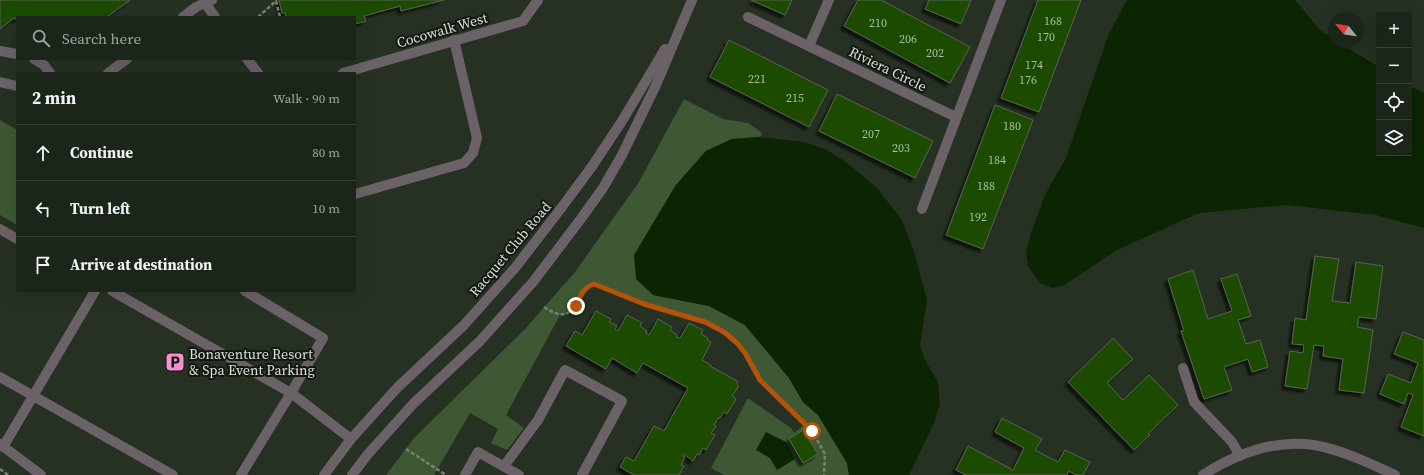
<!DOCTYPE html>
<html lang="en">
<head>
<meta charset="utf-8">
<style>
  :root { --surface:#1c251a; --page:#252d23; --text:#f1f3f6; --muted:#a0a5a2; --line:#3a4239 }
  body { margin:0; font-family:"Source Serif 4",serif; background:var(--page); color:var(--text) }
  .controls { position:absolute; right:12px; top:12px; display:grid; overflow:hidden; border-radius:0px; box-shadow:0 4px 16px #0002 }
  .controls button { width:36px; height:36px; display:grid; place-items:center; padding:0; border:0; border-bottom:1px solid var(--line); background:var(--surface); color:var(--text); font:20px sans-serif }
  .compass { position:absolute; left:1328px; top:12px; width:36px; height:36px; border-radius:50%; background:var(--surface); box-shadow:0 4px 16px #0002; rotate:300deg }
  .stop { position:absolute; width:12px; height:12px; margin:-9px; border:3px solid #b45309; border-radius:50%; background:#fff }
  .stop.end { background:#b45309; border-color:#fff; box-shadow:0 1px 4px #0008 }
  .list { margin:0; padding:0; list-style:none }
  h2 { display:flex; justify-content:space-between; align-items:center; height:52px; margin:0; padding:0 16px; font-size:17px }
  h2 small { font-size:13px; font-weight:400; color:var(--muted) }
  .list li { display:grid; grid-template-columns:26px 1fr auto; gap:12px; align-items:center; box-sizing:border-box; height:56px; padding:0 16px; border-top:1px solid var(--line) }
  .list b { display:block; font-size:15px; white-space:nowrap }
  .list em { font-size:13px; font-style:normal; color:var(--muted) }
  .icon { flex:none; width:22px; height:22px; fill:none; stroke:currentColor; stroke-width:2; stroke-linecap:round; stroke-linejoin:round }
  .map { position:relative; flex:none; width:1424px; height:475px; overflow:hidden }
  .search { position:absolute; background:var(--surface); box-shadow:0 4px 16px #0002; left:16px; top:16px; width:340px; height:44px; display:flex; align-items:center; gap:10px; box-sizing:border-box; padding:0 14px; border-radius:0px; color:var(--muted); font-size:15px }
  .panel { position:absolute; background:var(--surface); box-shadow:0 4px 16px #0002; left:16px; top:72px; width:340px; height:220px; border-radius:0px }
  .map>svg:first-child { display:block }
  .green { fill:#3d5832 }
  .water { fill:#0b2502 }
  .building { fill:#1c4c00; stroke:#576353; filter:url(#shadow) }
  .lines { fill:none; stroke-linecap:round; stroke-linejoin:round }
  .path { stroke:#778074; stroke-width:2.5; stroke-dasharray:4 2; stroke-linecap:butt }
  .minor { stroke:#6b6267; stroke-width:10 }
  .route { stroke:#b45309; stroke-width:5 }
  .labels { text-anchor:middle; stroke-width:4; stroke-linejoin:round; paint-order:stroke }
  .number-label { font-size:12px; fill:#aabca2 }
  .street-label { font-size:14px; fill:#dae1d8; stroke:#121711 }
  .poi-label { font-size:14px; fill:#dae1d8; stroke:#121711; text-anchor:start }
</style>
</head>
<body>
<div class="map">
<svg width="1424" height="475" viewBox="0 0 1424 475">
  <defs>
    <filter id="shadow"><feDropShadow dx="-3.5" dy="3.5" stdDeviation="1" flood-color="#0009"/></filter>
  </defs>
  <rect width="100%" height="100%" fill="#263123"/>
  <!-- green -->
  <g class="green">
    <path d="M684,99L723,119L748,123L761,132L762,135L759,137L732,139L706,151L676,185L650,228L653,295L709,306L745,325L789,378L803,402L818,415L847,463L849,475H724L711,468L748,398L791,428L794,433L805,424L760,380L745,353L737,343L724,332L705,322L644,303L594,284C577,290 582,304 570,312C567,314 563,314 560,315L506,415L524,428L507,450L491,443L498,429L470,413L434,475H386L414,438L525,329L575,272L639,182Z"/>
    <polygon points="0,120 17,130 17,225 0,215"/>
  </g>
  <!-- water -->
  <g class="water">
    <polygon points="1127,0 1295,0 1321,31 1334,39 1334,42 1338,42 1379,67 1379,153 1409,153 1409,86 1424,93 1424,228 1376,215 1286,205 1199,213 1117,250 1063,286 1052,288 1040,283 1028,266 1026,252 1031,233 1045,195 1066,158 1108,36"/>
    <polygon points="759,137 804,142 827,150 847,163 877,188 902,220 914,252 927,300 920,345 925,360 938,382 940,404 934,423 909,475 849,475 847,463 818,415 803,402 789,378 745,325 709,306 653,295 636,279 634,255 676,185 706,151 732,139"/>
    <polygon points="766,432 786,442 795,459 777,470 770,458 756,450"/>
  </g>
  <!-- building -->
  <g class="building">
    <polygon points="0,0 130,0 107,17 17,17 17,20 14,18 0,29"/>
    <polygon points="279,0 444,0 401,11 400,6 364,16 366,21 355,24 355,17 286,17 285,13 282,13"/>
    <polygon points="751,0 792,0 785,15"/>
    <polygon points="858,0 881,0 970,47 950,83 844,26"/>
    <polygon points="929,0 971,0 961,24 925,9"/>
    <polygon points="1038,0 1081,0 1039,112 1001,98"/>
    <polygon points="729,40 828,90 809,127 710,77"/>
    <polygon points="837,94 933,141 915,178 819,131"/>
    <polygon points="995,105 1033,120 983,249 946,235"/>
    <polygon points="1315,256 1339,259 1332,301 1350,303 1356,262 1383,266 1376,319 1359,317 1357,327 1373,330 1364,393 1339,390 1343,359 1323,356 1324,346 1314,345 1307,389 1285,386 1290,351 1303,353 1304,345 1292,344 1295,318 1306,320"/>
    <polygon points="1193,270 1208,319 1232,311 1221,279 1237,274 1251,316 1238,320 1246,344 1260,340 1268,367 1252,372 1248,359 1224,367 1232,390 1204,399 1181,331 1184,331 1168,279"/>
    <polygon points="596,311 611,319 609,322 617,326 615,329 618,331 627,315 642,323 640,326 647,331 646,333 649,335 658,319 672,327 670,330 677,335 676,337 680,338 689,323 703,330 701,334 708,338 707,340 711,342 702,360 711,365 710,366 737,381 738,387 732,396 736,399 727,414 724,412 720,418 718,418 714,425 716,426 711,433 715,435 706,450 703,448 699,455 697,454 693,461 684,454 683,456 685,457 681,465 684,466 679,475 634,475 620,467 626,457 634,461 654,426 664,431 688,388 643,363 637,373 612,358 606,369 566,346 575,331 582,335"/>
    <polygon points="1403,332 1424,340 1424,436 1401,427 1413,395 1408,393 1404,404 1380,394 1388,374 1411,383 1418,363 1394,354"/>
    <polygon points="1113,338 1133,359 1107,383 1123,400 1149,375 1178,405 1148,434 1150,435 1134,450 1068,382"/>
    <polygon points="1002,418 1042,439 1035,450 1058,462 1065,450 1090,462 1083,475 1076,475 1069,471 1067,475 966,475 956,470 968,446 1013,470 1024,448 995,432"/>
    <polygon points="803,430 818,454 803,463 789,439"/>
  </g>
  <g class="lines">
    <!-- path -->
    <g class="path">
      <polyline points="258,17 276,1 280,17"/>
      <path d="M544,307C579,330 571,292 594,284L644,303L705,322L724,332L737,343L745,353L760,380L812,431L825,454L824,475"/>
      <polyline points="406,449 446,475"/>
      <polyline points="0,469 8,475"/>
    </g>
    <!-- minor -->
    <g class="minor">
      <polyline points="205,3 215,17"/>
      <polyline points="183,17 196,7 212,0"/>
      <polyline points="748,17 956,117"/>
      <polyline points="809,46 829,0"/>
      <polyline points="0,51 17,54"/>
      <polyline points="34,59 44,65 50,73"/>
      <polyline points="247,59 258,73"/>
      <polyline points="108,73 127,59"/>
      <polyline points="343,73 523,21 538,0"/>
      <polyline points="0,82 17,86"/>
      <polyline points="355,194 464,163 473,153 477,138 454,40"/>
      <polyline points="922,209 1001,0"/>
      <polyline points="0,229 17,239"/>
      <polyline points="112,291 291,393 351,439"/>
      <polyline points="1183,368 1194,402 1232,442 1240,456"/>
      <polyline points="0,377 173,475"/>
      <polyline points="0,444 41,475"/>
      <polyline points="3,447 95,291"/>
      <polyline points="504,466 538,420 565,370 622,401 582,475"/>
      <polyline points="241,475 291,393 323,338 245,291"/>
      <polyline points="324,475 351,439 397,388 464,325 515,268 562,207 593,165 622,121 665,49"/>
      <polyline points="352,475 368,454 413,404 480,341 533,282 580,220 603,188 622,155 656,85 692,0"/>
      <polyline points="465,475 478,452 519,475"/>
      <path d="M1203,475C1235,454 1275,439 1314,445C1342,450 1369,463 1395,475"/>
    </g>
  </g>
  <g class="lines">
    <!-- route -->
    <path class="route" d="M576,306C580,296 583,288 594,284L644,304L705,322L724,332L737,343L745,353L760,380L812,431"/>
  </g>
  <!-- icons -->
  <defs>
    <g id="parking-square" transform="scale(1)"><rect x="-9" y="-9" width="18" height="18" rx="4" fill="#f690d0" stroke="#121711"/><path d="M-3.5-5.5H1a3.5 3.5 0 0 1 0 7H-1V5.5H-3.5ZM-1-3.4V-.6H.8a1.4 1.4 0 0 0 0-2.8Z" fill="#111"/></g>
  </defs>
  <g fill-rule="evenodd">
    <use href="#parking-square" x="175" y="362"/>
  </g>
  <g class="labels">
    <!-- number labels -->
    <g class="number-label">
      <text x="1053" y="25">168</text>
      <text x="878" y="27">210</text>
      <text x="1046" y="41">170</text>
      <text x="908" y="43">206</text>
      <text x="935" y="57">202</text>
      <text x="1034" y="69">174</text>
      <text x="757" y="83">221</text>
      <text x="1028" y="84">176</text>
      <text x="795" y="102">215</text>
      <text x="1012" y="130">180</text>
      <text x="871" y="138">207</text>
      <text x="901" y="152">203</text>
      <text x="997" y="164">184</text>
      <text x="986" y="190">188</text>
      <text x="978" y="221">192</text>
    </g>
    <!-- street labels -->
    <g class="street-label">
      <text transform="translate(442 30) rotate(-16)" y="5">Cocowalk West</text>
      <text transform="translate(888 69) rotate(26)" y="5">Riviera Circle</text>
      <text transform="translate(510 249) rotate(-50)" y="5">Racquet Club Road</text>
    </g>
    <!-- poi labels -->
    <g class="poi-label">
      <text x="189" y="359">Bonaventure Resort<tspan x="189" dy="16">&amp; Spa Event Parking</tspan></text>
    </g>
  </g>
</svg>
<div class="controls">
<button>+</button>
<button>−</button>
<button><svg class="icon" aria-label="locate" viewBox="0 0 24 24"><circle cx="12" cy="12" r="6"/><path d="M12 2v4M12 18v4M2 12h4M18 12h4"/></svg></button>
<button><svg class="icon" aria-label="layers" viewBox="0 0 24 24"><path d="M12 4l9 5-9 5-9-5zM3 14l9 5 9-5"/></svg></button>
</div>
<svg class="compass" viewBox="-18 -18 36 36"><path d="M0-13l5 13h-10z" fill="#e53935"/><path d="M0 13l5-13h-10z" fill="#a0a5a2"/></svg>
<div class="stop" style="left:812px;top:431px"></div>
<div class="stop end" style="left:576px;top:306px"></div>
<div class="search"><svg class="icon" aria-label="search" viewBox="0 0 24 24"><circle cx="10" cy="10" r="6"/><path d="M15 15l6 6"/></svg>Search here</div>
<section class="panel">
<h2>2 min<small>Walk · 90 m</small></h2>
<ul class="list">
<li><svg class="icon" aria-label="ahead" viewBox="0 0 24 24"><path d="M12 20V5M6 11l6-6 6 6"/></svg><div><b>Continue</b></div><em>80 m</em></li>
<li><svg class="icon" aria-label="left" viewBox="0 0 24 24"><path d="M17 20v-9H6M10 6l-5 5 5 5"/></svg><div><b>Turn left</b></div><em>10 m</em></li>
<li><svg class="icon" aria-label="arrive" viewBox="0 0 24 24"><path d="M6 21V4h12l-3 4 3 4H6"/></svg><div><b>Arrive at destination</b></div></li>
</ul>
</section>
</div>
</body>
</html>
